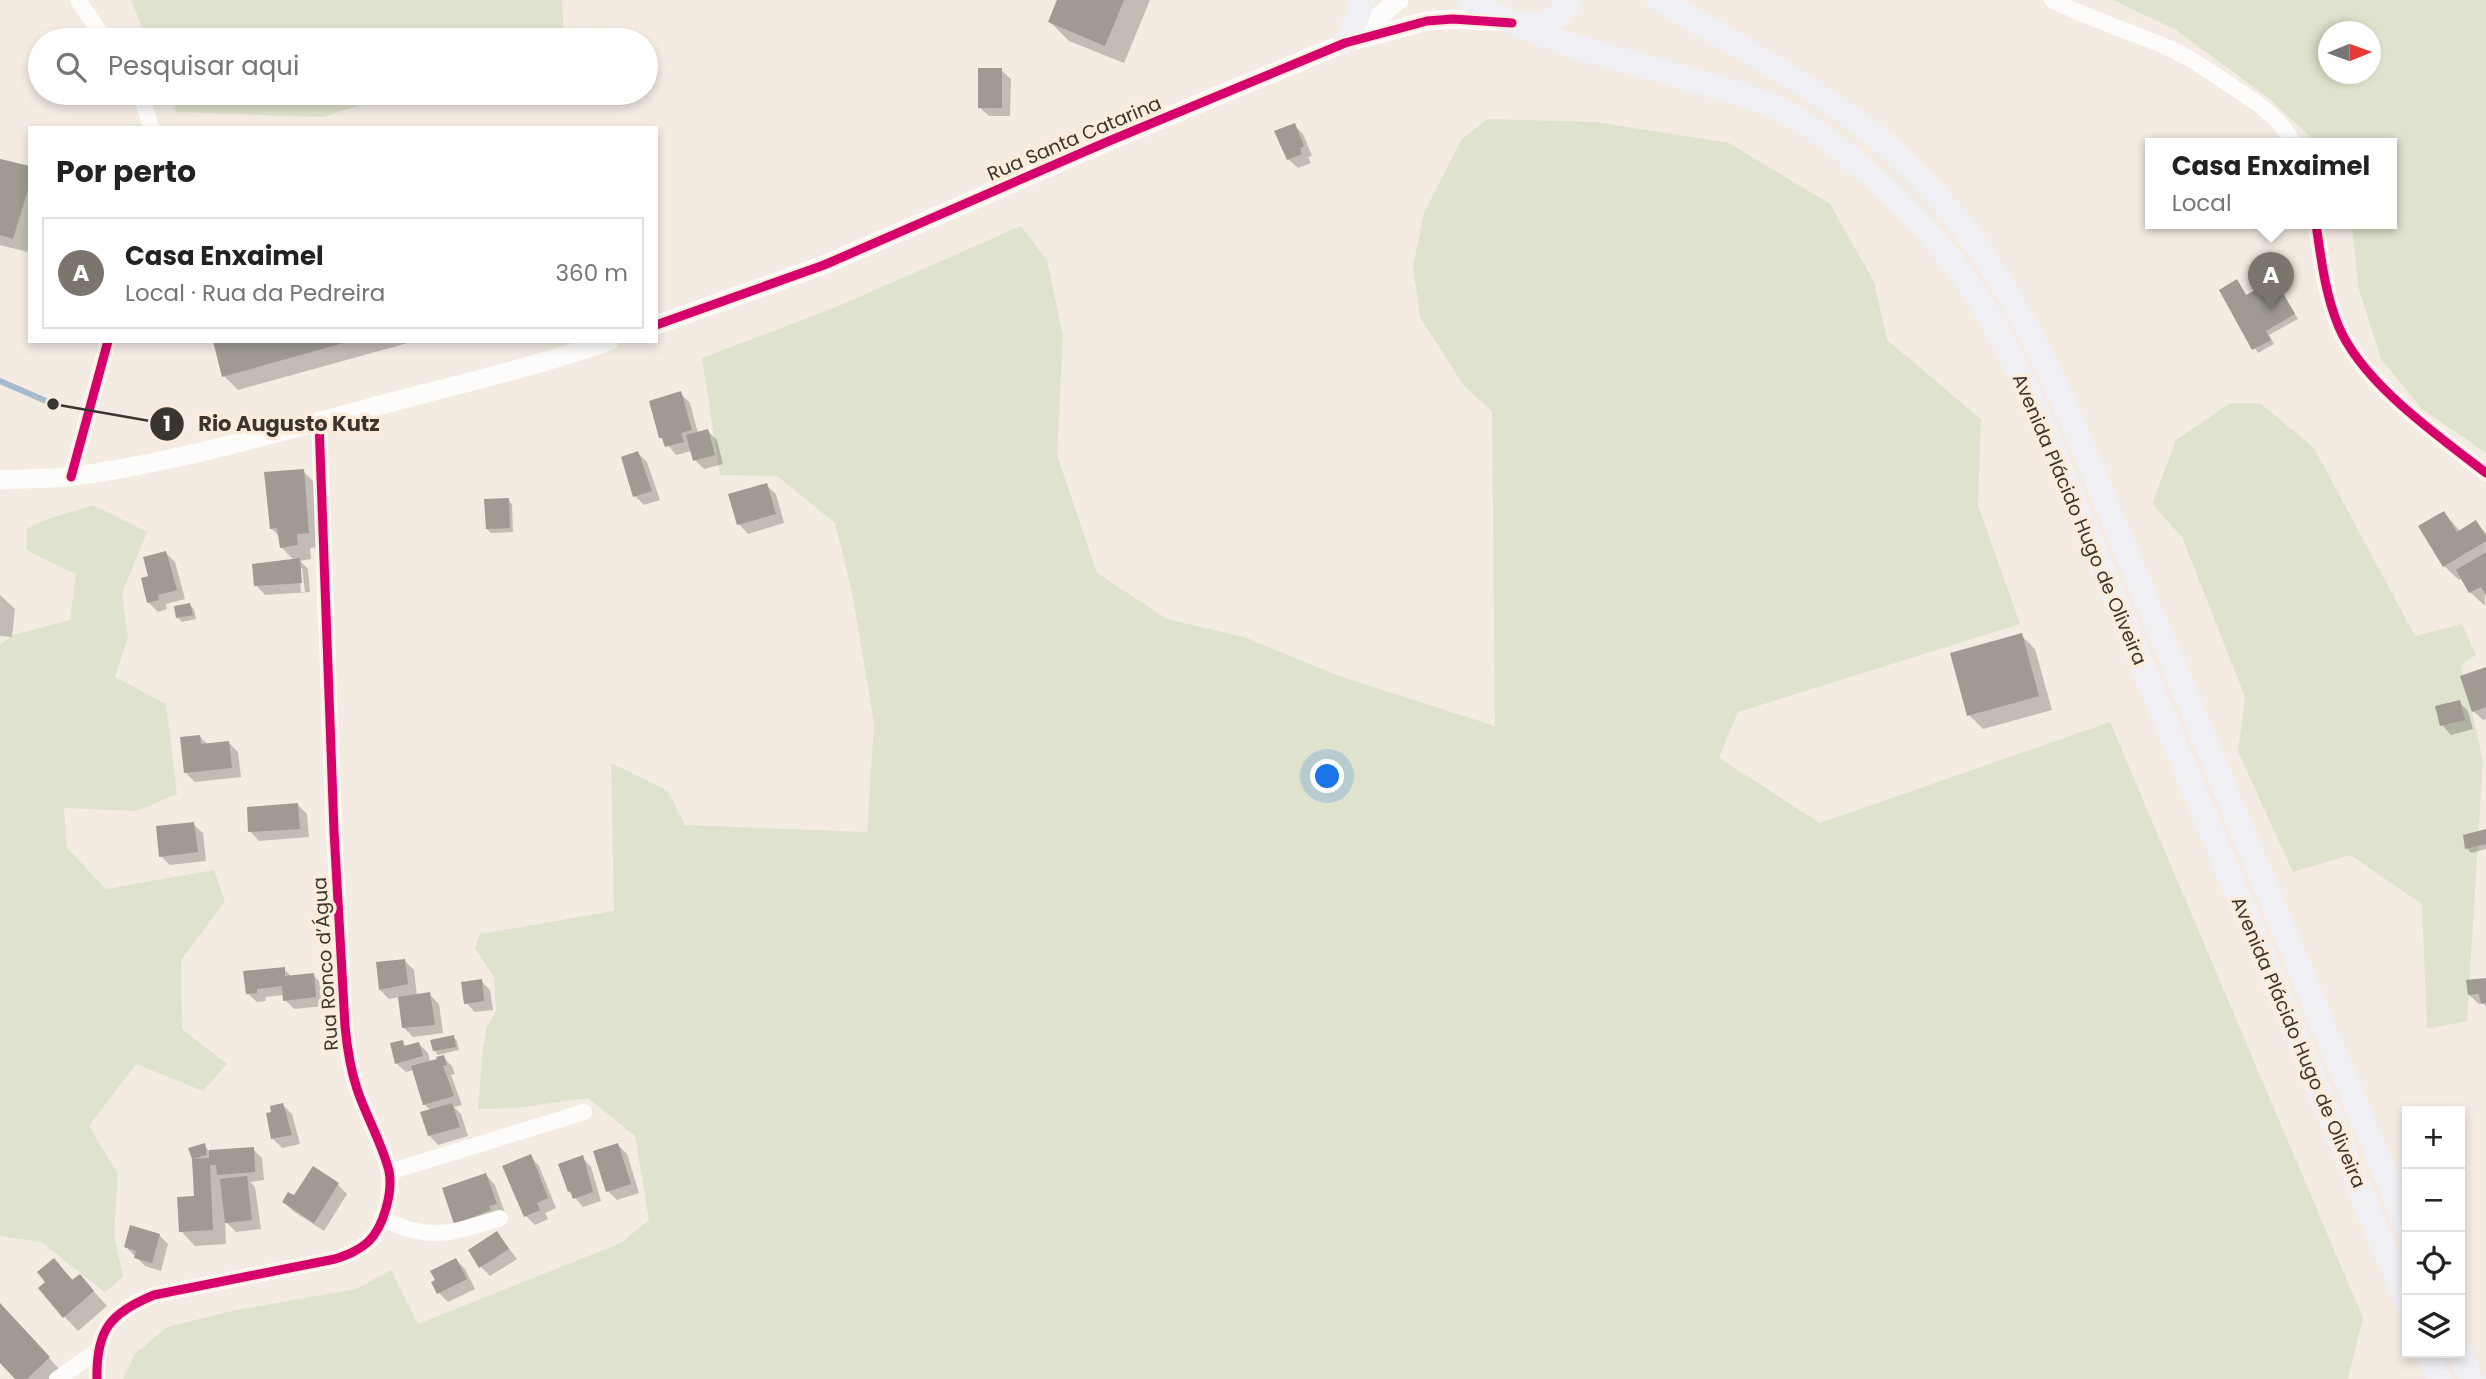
<!DOCTYPE html>
<html lang="pt">
<head>
<meta charset="utf-8">
<style>
  :root { --surface:#fff; --page:#f6f6f6; --text:#222; --muted:#767676; --line:#e0e0e0; --accent:#7b756d }
  body { margin:0; font-family:Poppins,sans-serif; background:var(--page); color:var(--text) }
  .controls { position:absolute; right:21px; bottom:21px; display:grid; overflow:hidden; border-radius:0px; box-shadow:0 4px 10px #0003 }
  .controls button { width:63px; height:63px; display:grid; place-items:center; padding:0; border:0; border-bottom:2px solid var(--line); background:var(--surface); color:var(--text); font:35px sans-serif }
  .compass { position:absolute; left:2318px; top:21px; width:63px; height:63px; border-radius:50%; background:var(--surface); box-shadow:0 4px 10px #0003; rotate:89deg }
  .you { position:absolute; left:1328px; top:777px; width:24px; height:24px; margin:-18px; border:5px solid #fff; border-radius:50%; background:#1a73e8; box-shadow:0 0 0 10px #1a73e833 }
  .badge { display:grid; place-items:center; width:46px; height:46px; border-radius:50%; background:var(--accent); color:#fff; font-size:23px; font-weight:700 }
  .pin { position:absolute; translate:-50% -58px; filter:drop-shadow(0 2px 4px #0008) }
  .pin::after { content:''; position:absolute; top:37px; width:24px; height:21px; background:inherit; clip-path:polygon(0 0,100% 0,50% 100%) }
  .popup { position:absolute; left:2145px; top:138px; width:252px; height:91px; box-sizing:border-box; display:grid; place-content:center; border-radius:0px; background:var(--surface); filter:drop-shadow(0 2px 5px #0005); font-size:23px; white-space:nowrap; color:var(--muted) }
  .popup b { font-size:26px; color:var(--text) }
  .popup::after { content:''; position:absolute; left:50%; top:100%; margin-left:-14px; border:14px solid transparent; border-top-color:var(--surface) }
  .list { margin:0; padding:0; list-style:none }
  h2 { display:flex; justify-content:space-between; align-items:center; height:91px; margin:0; padding:0 28px; font-size:30px }
  h2 small { font-size:23px; font-weight:400; color:var(--muted) }
  .list li { display:grid; grid-template-columns:46px 1fr auto; gap:21px; align-items:center; box-sizing:border-box; height:112px; margin:0 14px 14px; padding:0 14px; border:2px solid var(--line); border-radius:0px }
  .list b { display:block; font-size:26px; white-space:nowrap }
  .list p { margin:0; font-size:23px; white-space:nowrap; color:var(--muted) }
  .list em { font-size:23px; font-style:normal; color:var(--muted) }
  .icon { flex:none; width:38px; height:38px; fill:none; stroke:currentColor; stroke-width:2; stroke-linecap:round; stroke-linejoin:round }
  .map { position:relative; flex:none; width:2486px; height:1379px; overflow:hidden }
  .search { position:absolute; background:var(--surface); box-shadow:0 4px 10px #0003; left:28px; top:28px; width:630px; height:77px; display:flex; align-items:center; gap:18px; box-sizing:border-box; padding:0 24px; border-radius:38px; color:var(--muted); font-size:26px }
  .panel { position:absolute; background:var(--surface); box-shadow:0 4px 10px #0003; left:28px; top:126px; width:630px; height:217px; border-radius:0px }
  .map>svg:first-child { display:block }
  .green { fill:#dfe2cc; fill-rule:evenodd }
  .shadow { fill:#0003; fill-rule:evenodd }
  .lines { fill:none; stroke-linecap:round; stroke-linejoin:round }
  .stream { stroke:#a8bacb; stroke-width:6 }
  .building { fill:#a09a93 }
  .minor { stroke:#fdfcfb; stroke-width:16 }
  .tertiary { stroke:#fdfcfb; stroke-width:19 }
  .primary { stroke:#f0eff3; stroke-width:24 }
  .cycleway-casing { stroke:#fbecdc; stroke-width:13 }
  .cycleway { stroke:#d6006c; stroke-width:9 }
  .labels { text-anchor:middle; stroke-width:7; stroke-linejoin:round; paint-order:stroke }
  .street-label { font-size:19px; fill:#3a352e; stroke:#fbecdc }
  .leader { fill:none; stroke:#3a352e; stroke-width:2.5 }
  .callout-dot { fill:#3a352e; stroke:#fbecdc; stroke-width:2.5 }
  .mark-label { font-size:21px; text-anchor:middle; font-weight:bold; fill:#fff }
  .callout-label { font-size:21px; text-anchor:middle; font-weight:bold; fill:#3a352e; stroke:#fbecdc; stroke-width:7; stroke-linejoin:round; paint-order:stroke }
</style>
</head>
<body>
<div class="map">
<svg width="2486" height="1379" viewBox="0 0 2486 1379">
  <rect width="100%" height="100%" fill="#f4ece3"/>
  <!-- green -->
  <g class="green">
    <polygon points="131,0 562,0 564,37 554,40 147,40"/>
    <path d="M2113,0H2486V453L2422,409L2381,359L2358,286L2352,224H2392V144H2318L2270,99L2176,30ZM2328,32H2370V74H2328Z"/>
    <polygon points="168,93 397,93 324,117 176,112"/>
    <polygon points="1487,119 1596,122 1729,143 1830,204 1874,282 1887,340 1981,419 1978,505 2020,624 1738,712 1719,758 1820,823 2110,722 2363,1318 2348,1379 123,1379 135,1354 167,1327 232,1311 356,1289 391,1270 418,1324 621,1243 649,1220 635,1136 588,1098 516,1108 478,1109 483,1046 487,1027 496,1011 494,977 475,948 480,934 614,911 611,763 668,791 685,825 867,832 874,723 852,592 835,523 777,476 720,475 702,358 834,308 1021,226 1047,260 1063,336 1057,455 1097,573 1167,619 1247,638 1336,675 1495,726 1492,411 1463,385 1420,317 1413,266 1424,213 1461,140"/>
    <polygon points="2230,403 2260,403 2314,448 2415,636 2462,624 2476,655 2461,665 2483,760 2467,1021 2427,1029 2422,904 2350,855 2293,872 2238,752 2245,697 2182,537 2152,504 2176,440"/>
    <polygon points="93,505 147,532 122,593 128,637 115,677 166,704 177,794 137,811 64,808 67,848 106,889 214,870 225,902 181,960 182,1029 227,1064 203,1091 136,1064 89,1126 118,1174 114,1234 123,1277 105,1292 41,1242 0,1236 0,645 13,635 70,620 76,574 26,550 27,529 42,521"/>
  </g>
  <!-- shadow -->
  <g class="shadow">
    <polygon points="1059,0 1150,0 1124,63 1069,41 1050,22"/>
    <polygon points="1001,70 1011,79 1010,116 989,116 979,107"/>
    <polygon points="1294,125 1303,134 1312,156 1308,157 1311,163 1298,168 1288,159"/>
    <polygon points="0,160 30,168 30,244 27,252 0,245"/>
    <polygon points="2237,281 2247,296 2275,281 2298,319 2269,335 2274,344 2258,353 2221,291"/>
    <polygon points="214,341 408,341 408,343 238,390 224,376"/>
    <polygon points="680,393 690,403 698,433 708,431 717,440 723,464 704,469 695,460 692,451 676,455 661,437"/>
    <polygon points="638,453 647,462 660,500 644,505 635,496"/>
    <path d="M303,471L317,485L323,547L310,548L311,559L300,561L308,569L310,592L265,595L256,585L294,560L281,547L280,537L271,528ZM299,568H302L305,592H301Z"/>
    <polygon points="766,485 776,494 784,523 748,534 739,524"/>
    <polygon points="508,500 512,504 513,532 491,533 487,529"/>
    <polygon points="2444,513 2461,532 2476,523 2486,533 2485,606 2470,592 2462,578 2459,580 2444,566"/>
    <polygon points="166,553 175,562 185,599 166,604 167,609 158,612 149,603 143,579 150,577"/>
    <polygon points="0,595 15,609 12,637 0,636"/>
    <polygon points="190,605 194,609 196,619 182,622 178,618"/>
    <polygon points="2021,635 2035,649 2052,710 1983,729 1969,715"/>
    <polygon points="2486,669 2486,719 2483,720 2473,711"/>
    <polygon points="2459,702 2468,711 2473,729 2451,735 2442,725"/>
    <polygon points="200,737 208,745 229,743 238,752 241,777 195,782 186,773"/>
    <polygon points="298,805 307,814 309,837 259,841 250,831"/>
    <polygon points="193,824 203,833 206,861 170,865 161,856"/>
    <polygon points="2486,831 2486,849 2471,853 2467,848"/>
    <polygon points="405,961 414,970 417,996 429,994 439,1004 443,1033 413,1037 404,1028 399,997 389,999 380,990"/>
    <polygon points="284,969 292,977 313,975 322,984 324,1006 294,1009 285,1000 284,995 265,997 266,1001 257,1002 247,993"/>
    <polygon points="2486,980 2486,1007 2483,1003 2479,1004 2469,995"/>
    <polygon points="481,981 490,990 493,1010 475,1012 466,1003"/>
    <polygon points="453,1037 457,1041 459,1050 438,1055 434,1050"/>
    <polygon points="402,1042 407,1047 419,1044 428,1053 430,1062 443,1057 452,1066 455,1074 451,1075 462,1105 454,1107 461,1114 468,1136 438,1145 429,1135 431,1111 424,1104 414,1070 406,1072 396,1063"/>
    <polygon points="283,1105 292,1114 300,1144 282,1148 273,1139"/>
    <polygon points="204,1145 209,1151 253,1149 262,1158 264,1180 250,1182 255,1187 261,1229 236,1232 225,1221 226,1244 195,1246 181,1231 196,1198 192,1158"/>
    <polygon points="618,1145 627,1154 639,1193 617,1200 608,1191"/>
    <polygon points="530,1156 539,1166 556,1208 545,1213 548,1219 535,1225 526,1216"/>
    <polygon points="582,1157 591,1167 601,1201 583,1207 569,1191"/>
    <polygon points="313,1169 338,1185 347,1194 324,1231 293,1211 284,1202 294,1198"/>
    <polygon points="486,1175 495,1185 505,1213 456,1223"/>
    <polygon points="497,1233 517,1259 490,1276 481,1267"/>
    <polygon points="159,1235 168,1244 161,1271 145,1266 126,1247"/>
    <polygon points="53,1260 74,1281 80,1276 107,1306 78,1331 64,1316 48,1282"/>
    <polygon points="456,1260 465,1269 475,1289 448,1302 439,1293 434,1283"/>
    <polygon points="0,1305 63,1373 56,1379 17,1379 0,1361"/>
  </g>
  <g class="lines">
    <!-- stream -->
    <polyline class="stream" points="0,381 53,404"/>
  </g>
  <!-- building -->
  <g class="building">
    <polygon points="1057,0 1124,0 1105,46 1048,22"/>
    <rect x="978" y="68" width="24" height="40"/>
    <polygon points="1295,123 1304,146 1300,148 1302,154 1287,160 1274,131"/>
    <polygon points="0,159 30,166 30,183 13,239 0,235"/>
    <polygon points="2237,279 2246,295 2275,279 2295,314 2266,331 2271,340 2252,350 2219,290"/>
    <polygon points="213,341 346,341 347,342 222,377"/>
    <polygon points="681,391 692,430 681,433 684,442 665,447 662,438 659,438 649,401"/>
    <polygon points="708,429 715,455 693,461 686,435"/>
    <polygon points="638,451 652,491 633,497 621,457"/>
    <polygon points="304,469 309,533 297,534 298,545 280,548 277,528 270,529 264,472"/>
    <polygon points="767,483 776,514 737,525 728,494"/>
    <polygon points="509,498 510,528 486,529 484,499"/>
    <polygon points="2444,511 2457,532 2476,520 2486,536 2486,541 2443,567 2418,526"/>
    <polygon points="166,551 177,590 158,595 159,600 147,603 141,578 148,576 143,557"/>
    <polygon points="2486,552 2486,595 2481,587 2469,593 2456,570"/>
    <polygon points="300,558 302,583 254,586 252,564"/>
    <polygon points="190,603 193,615 176,618 174,606"/>
    <polygon points="2022,633 2039,696 1967,716 1950,653"/>
    <polygon points="2486,667 2486,707 2472,712 2460,676"/>
    <polygon points="2460,700 2465,720 2440,726 2435,706"/>
    <polygon points="200,735 201,744 229,741 232,768 184,773 180,737"/>
    <polygon points="298,803 300,829 248,832 247,807"/>
    <polygon points="194,822 198,852 159,857 156,826"/>
    <polygon points="2486,829 2486,844 2465,849 2463,835"/>
    <polygon points="405,959 408,984 379,990 376,962"/>
    <polygon points="285,967 285,976 314,973 316,997 283,1001 282,986 257,989 257,993 246,994 243,971"/>
    <polygon points="2486,978 2486,1003 2481,1004 2479,994 2468,995 2466,980"/>
    <polygon points="482,979 484,1001 464,1004 461,982"/>
    <polygon points="430,992 435,1025 402,1028 398,997"/>
    <polygon points="454,1035 456,1047 433,1051 430,1040"/>
    <polygon points="403,1040 404,1046 419,1042 423,1056 395,1064 390,1043"/>
    <polygon points="444,1055 447,1065 443,1066 454,1096 423,1105 411,1066 437,1059 436,1057"/>
    <polygon points="283,1103 292,1135 271,1139 266,1113 271,1112 270,1106"/>
    <polygon points="452,1103 460,1127 428,1136 420,1112"/>
    <polygon points="205,1143 207,1155 192,1159 209,1158 209,1150 254,1147 255,1172 217,1175 216,1165 210,1165 213,1230 179,1232 177,1197 194,1196 192,1159 188,1148"/>
    <polygon points="618,1143 631,1184 606,1192 593,1151"/>
    <polygon points="531,1154 548,1198 537,1203 540,1210 524,1217 502,1166"/>
    <polygon points="583,1155 593,1192 573,1199 570,1191 568,1192 558,1164"/>
    <polygon points="313,1166 339,1183 314,1223 282,1202 288,1192 294,1195"/>
    <polygon points="486,1173 497,1204 489,1206 491,1210 454,1224 442,1188"/>
    <polygon points="247,1176 252,1220 225,1223 220,1179"/>
    <polygon points="130,1225 160,1234 152,1263 134,1258 136,1251 124,1247"/>
    <polygon points="497,1231 509,1249 479,1268 468,1250"/>
    <polygon points="54,1258 72,1280 80,1274 94,1291 63,1318 38,1288 45,1282 37,1272"/>
    <polygon points="456,1258 467,1279 437,1294 431,1282 435,1280 430,1271"/>
    <polygon points="0,1303 50,1357 27,1379 15,1379 0,1363"/>
  </g>
  <g class="lines">
    <!-- minor -->
    <g class="minor">
      <polyline points="78,0 105,40"/>
      <path d="M2052,0C2089,19 2129,31 2167,47C2191,58 2214,74 2236,89C2258,103 2282,120 2294,144"/>
      <polyline points="141,93 151,128"/>
      <path d="M2316,224C2321,258 2325,293 2338,325C2362,383 2437,435 2486,473"/>
      <polyline points="71,477 108,341"/>
      <polyline points="389,1172 584,1112"/>
      <path d="M382,1218C430,1243 451,1233 500,1218"/>
      <polyline points="57,1379 96,1352"/>
      <path d="M97,1379C96,1330 110,1313 154,1295L335,1259C347,1255 358,1251 368,1242C384,1227 393,1191 389,1171C382,1143 366,1116 357,1089C350,1068 347,1047 345,1026L334,831L319,422"/>
    </g>
    <!-- tertiary -->
    <g class="tertiary">
      <polyline points="1354,36 1399,0"/>
      <polyline points="656,325 824,265 1109,141 1345,43 1427,21 1453,19 1508,22"/>
      <path d="M0,480C24,479 50,479 74,476C170,463 265,436 358,411C442,388 526,370 609,341"/>
    </g>
    <!-- primary -->
    <g class="primary">
      <path d="M1469,0C1483,7 1497,16 1512,22C1591,58 1679,71 1760,101C1797,114 1829,139 1858,164C1907,206 1950,253 1984,307C2004,339 2019,373 2035,407L2407,1303"/>
      <path d="M1659,0C1726,39 1796,76 1858,122C1962,200 2021,305 2072,421L2407,1226"/>
      <path d="M1521,25C1542,28 1560,19 1570,0"/>
      <polyline points="1345,43 1357,19 1362,0"/>
      <polyline points="2460,1352 2471,1379"/>
      <polyline points="2428,1353 2439,1379"/>
    </g>
    <!-- cycleway casing -->
    <g class="cycleway-casing">
      <g id="cycleway">
        <path d="M2316,224C2321,258 2325,293 2338,325C2362,383 2437,435 2486,473"/>
        <polyline points="656,325 824,265 1109,141 1345,43 1427,21 1453,19 1512,23"/>
        <polyline points="71,477 108,341"/>
        <path d="M97,1379C96,1330 110,1313 154,1295L335,1259C347,1255 358,1251 368,1242C384,1227 393,1191 389,1171C382,1143 366,1116 357,1089C350,1068 347,1047 345,1026L334,831L319,422"/>
      </g>
    </g>
    <!-- cycleway -->
    <use href="#cycleway" class="cycleway"/>
  </g>
  <g class="labels">
    <!-- street labels -->
    <g class="street-label">
      <text transform="translate(1074 138) rotate(-23)" y="7">Rua Santa Catarina</text>
      <text transform="translate(2080 519) rotate(67)" y="7">Avenida Plácido Hugo de Oliveira</text>
      <text transform="translate(325 964) rotate(-94)" y="7">Rua Ronco d’Água</text>
      <text transform="translate(2299 1042) rotate(67)" y="7">Avenida Plácido Hugo de Oliveira</text>
    </g>
  </g>
  <!-- callouts -->
  <path class="leader" d="M53 404L167 424"/>
  <g class="callout-dot">
    <circle cx="53" cy="404" r="7"/>
    <circle cx="167" cy="424" r="18"/>
  </g>
  <g class="mark-label">
    <text x="167" y="431">1</text>
  </g>
  <g class="callout-label">
    <text x="289" y="431">Rio Augusto Kutz</text>
  </g>
</svg>
<div class="controls">
<button>+</button>
<button>−</button>
<button><svg class="icon" aria-label="locate" viewBox="0 0 24 24"><circle cx="12" cy="12" r="6"/><path d="M12 2v4M12 18v4M2 12h4M18 12h4"/></svg></button>
<button><svg class="icon" aria-label="layers" viewBox="0 0 24 24"><path d="M12 4l9 5-9 5-9-5zM3 14l9 5 9-5"/></svg></button>
</div>
<svg class="compass" viewBox="-18 -18 36 36"><path d="M0-13l5 13h-10z" fill="#e53935"/><path d="M0 13l5-13h-10z" fill="#767676"/></svg>
<div class="you"></div>
<div class="pin badge" style="left:2271px;top:310px">A</div>
<div class="popup"><b>Casa Enxaimel</b>Local</div>
<div class="search"><svg class="icon" aria-label="search" viewBox="0 0 24 24"><circle cx="10" cy="10" r="6"/><path d="M15 15l6 6"/></svg>Pesquisar aqui</div>
<section class="panel">
<h2>Por perto<small></small></h2>
<ul class="list">
<li><span class="badge">A</span><div><b>Casa Enxaimel</b><p>Local · Rua da Pedreira</p></div><em>360 m</em></li>
</ul>
</section>
</div>
</body>
</html>
